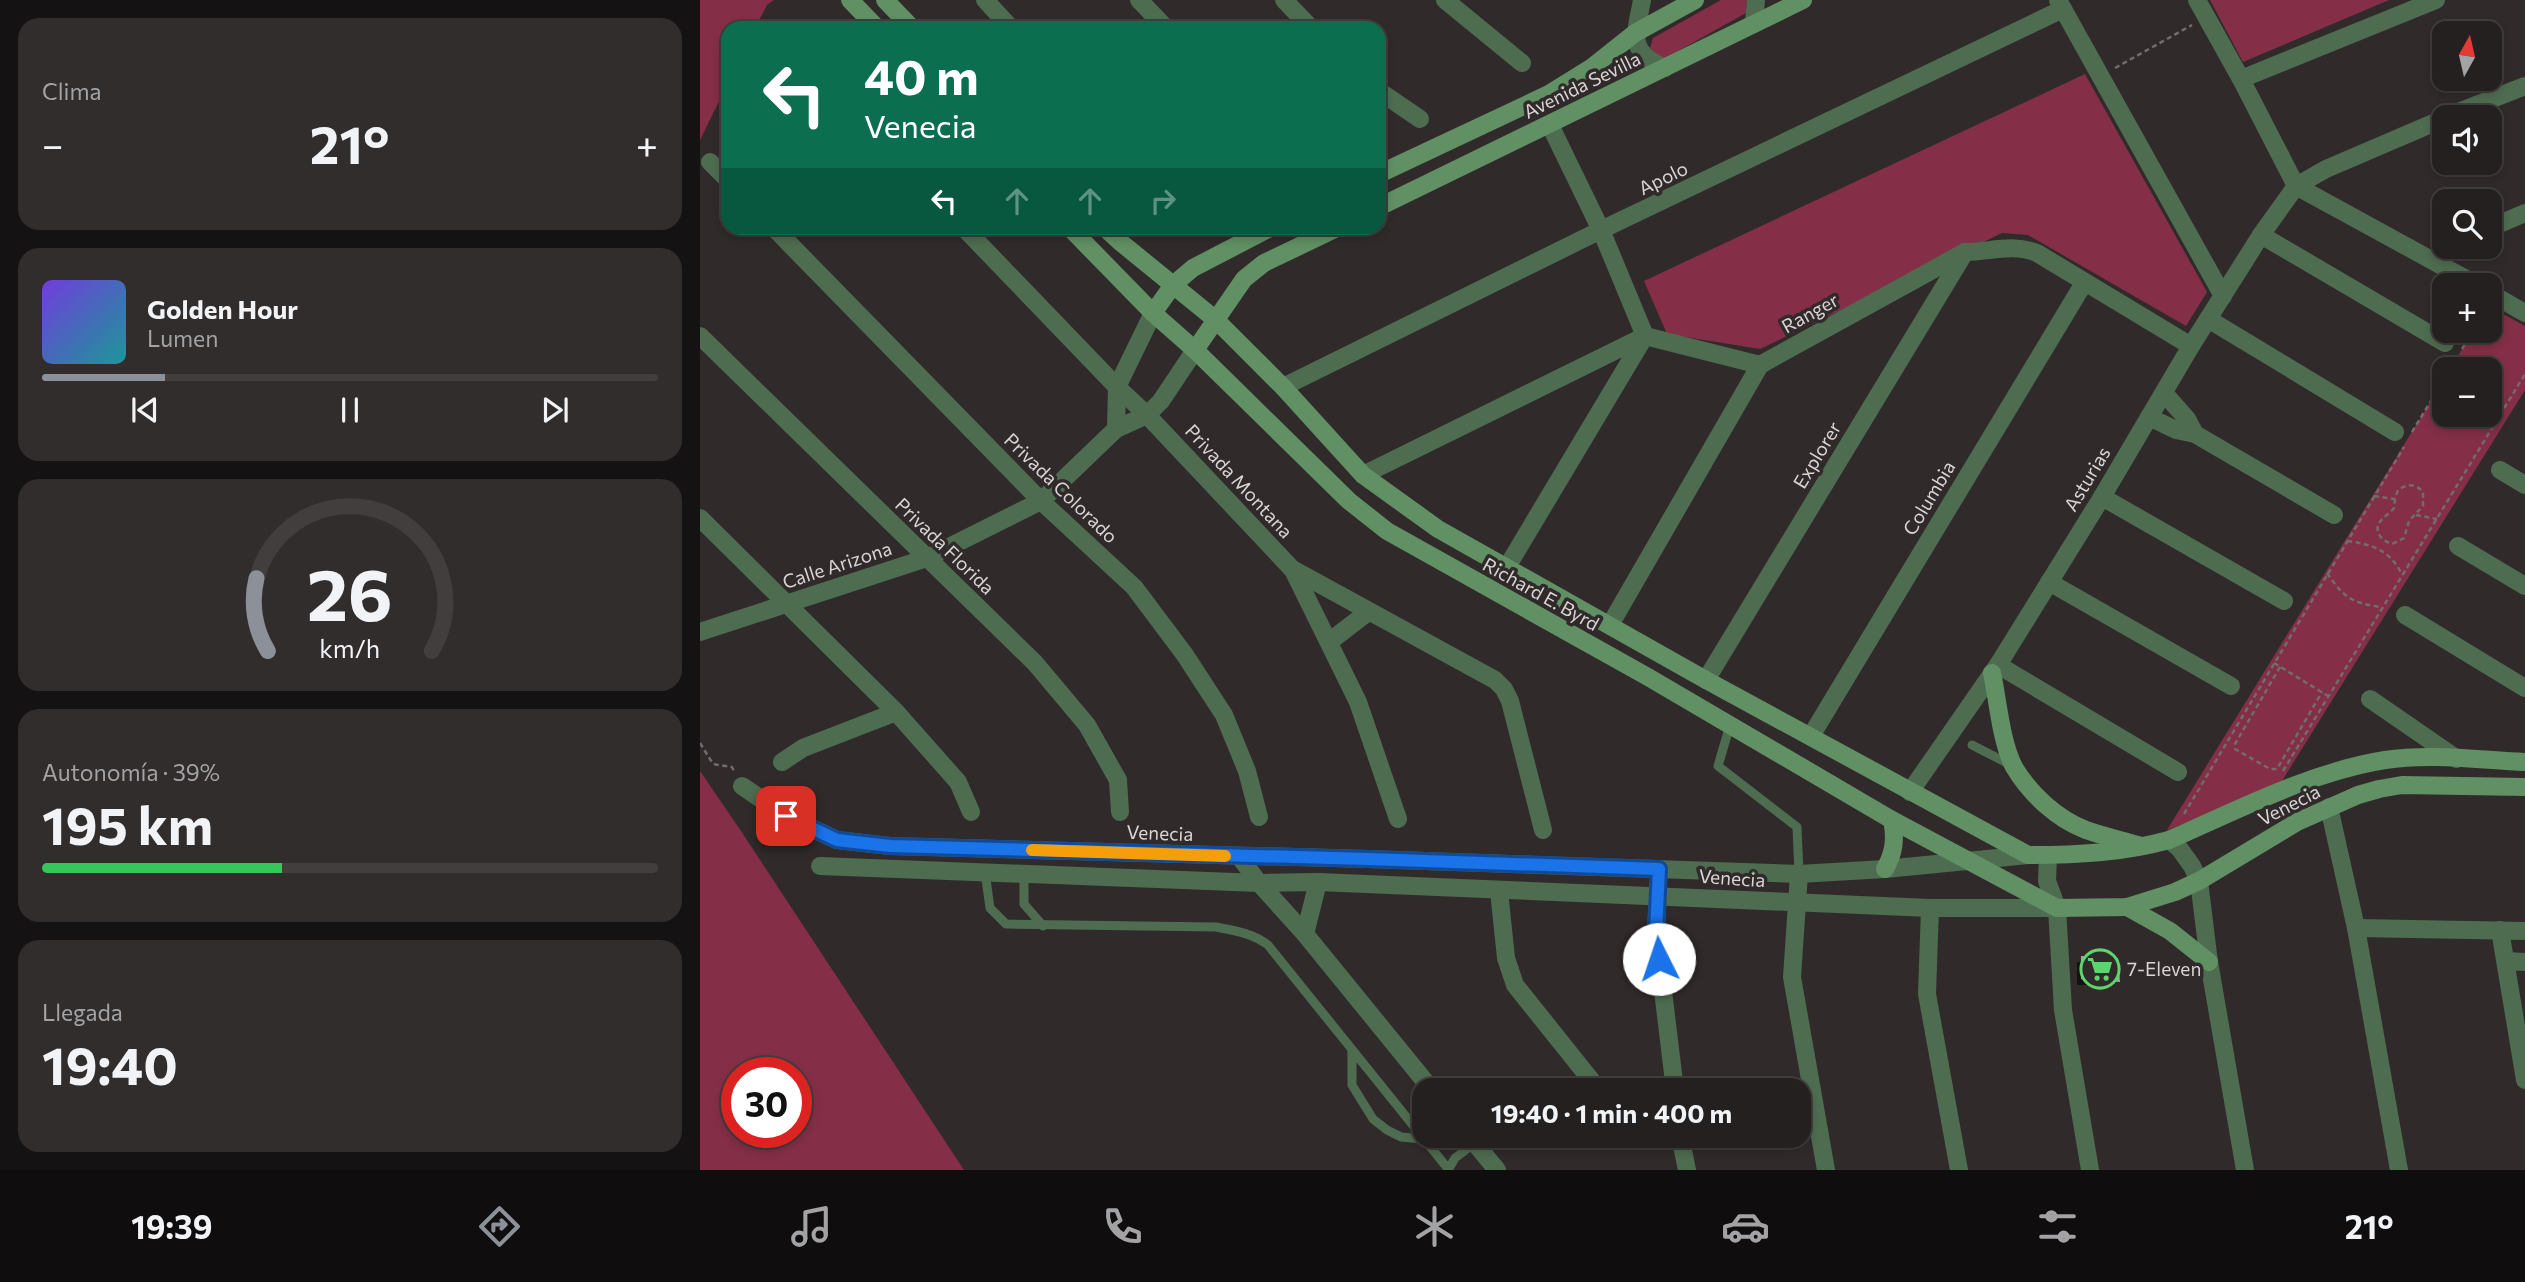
<!DOCTYPE html>
<html lang="es">
<meta charset="utf-8">
<style>
:root{--surface:#252020;--page:#312d2d;--text:#f1f3f6;--muted:#a3a3a5;--line:#423e3e;--accent:#8c9099}
body{margin:0;font-family:Commissioner,sans-serif;background:var(--page);color:var(--text);height:100vh;display:flex;flex-direction:column;font-size:26px;white-space:nowrap}
*{box-sizing:border-box;margin:0}
p{font-size:23px;color:var(--muted)}
.icon{flex:none;width:38px;height:38px;fill:none;stroke:currentColor;stroke-width:2;stroke-linecap:round;stroke-linejoin:round}
.map{position:relative;flex:1;overflow:hidden}
.drawer{display:flex;flex-direction:column;gap:18px;padding:18px;background:#141212;width:700px}
.drawer>*{flex:none}
.banner{position:absolute;left:21px;top:21px;width:665px;height:214px;border-radius:21px;box-shadow:0 4px 10px #0003,0 0 0 2px var(--line);background:#0b6e4f;color:#fff;overflow:hidden}
.needle{width:46px;rotate:8deg}
.tools{position:absolute;left:1732px;top:21px;display:grid;gap:14px}
.tools a{display:grid;place-items:center;width:70px;height:70px;border-radius:14px;background:var(--surface);box-shadow:0 4px 10px #0003,0 0 0 2px var(--line);font-size:35px}
.speed{position:absolute;left:21px;top:1057px;display:flex;gap:14px;font-size:35px;font-weight:700;text-align:center}
.speed>*{display:grid;place-content:center;width:91px;height:91px;border-radius:50%;background:var(--surface);box-shadow:0 4px 10px #0003,0 0 0 2px var(--line);line-height:1}
.speed .limit{border:10px solid #d22;background:#fff;color:#111}
.pin{position:absolute;display:grid;place-items:center;width:60px;height:60px;color:#fff;margin:-30px;border-radius:14px;box-shadow:0 4px 10px #0006}
.me{position:absolute;width:77px;margin:-38px;rotate:356deg;stroke-linejoin:round;filter:drop-shadow(0 0 5px #0008)}
.turn{display:flex;align-items:center;gap:24px;height:147px;padding:0 28px;font-size:32px}
.turn .icon{width:91px;height:91px;stroke-width:2.5}
.turn b{display:block;font-size:49px;line-height:60px}
.lanes{display:flex;align-items:center;height:66px;padding:0 28px;background:#0003;justify-content:center;gap:35px;direction:ltr}
.lanes .off{opacity:.35}
.big{font-size:52px;font-weight:700;line-height:1.1}
.drawer .card{flex:1;display:flex;flex-direction:column;justify-content:center;gap:10px;min-width:0;padding:0 24px;border-radius:21px;background:var(--page)}
.drawer .dial{align-items:center;gap:0}
.dial svg{height:182px;overflow:visible;fill:none;stroke:var(--line);stroke-width:7;stroke-linecap:round;text-anchor:middle}
.dial text{fill:var(--text);stroke:none}
.song{display:flex;align-items:center;gap:21px}
.cover{width:84px;height:84px;border-radius:10px;background:linear-gradient(135deg,hsl(260 70% 55%),hsl(180 70% 35%))}
.played{height:7px;border-radius:4px;background:linear-gradient(90deg,var(--accent) 20%,var(--line) 20%)}
.keys{display:flex;justify-content:space-around;direction:ltr}
.heat{display:flex;justify-content:space-between;align-items:center;font-size:38px;direction:ltr}
.charge{height:10px;border-radius:5px;background:linear-gradient(90deg,#34c759 39%,var(--line) 0)}
.trip{position:absolute;left:712px;top:1078px;width:399px;height:70px;border-radius:21px;background:var(--surface);box-shadow:0 4px 10px #0003,0 0 0 2px var(--line);font-weight:700;line-height:70px;text-align:center}
.dock{display:flex;height:112px;justify-content:space-around;align-items:center;background:#0f0d0d;color:var(--muted)}
.dock .icon{width:49px;height:49px}
.dock .current{color:var(--accent)}
.dock b{font-size:32px;color:var(--text)}
main{display:flex;flex:1;min-height:0}
.map>svg:first-child{display:block}
</style>
<main>
<section class="drawer">
<div class="card"><p>Clima</p>
<div class="heat"><a>−</a><b class="big">21°</b><a>+</a></div>
</div>
<div class="card">
<div class="song"><i class="cover"></i><div><b>Golden Hour</b><p>Lumen</p></div></div>
<div class="played"></div>
<div class="keys"><svg class="icon" aria-label="previous" viewBox="0 0 24 24"><path d="M18 5L8 12l10 7zM5 5v14"/></svg><svg class="icon" aria-label="pause" viewBox="0 0 24 24"><path d="M8 5v14M16 5v14"/></svg><svg class="icon" aria-label="next" viewBox="0 0 24 24"><path d="M6 5l10 7-10 7zM19 5v14"/></svg></div>
</div>
<div class="card dial"><svg viewBox="0 0 100 80">
<path d="M14 69A42 42 0 1 1 86 69"/>
<path d="M14 69A42 42 0 0 1 9 37" stroke="#8c9099"/>
<text x="50" y="56" font-size="32" font-weight="700">26</text>
<text x="50" y="72" font-size="11">km/h</text>
</svg></div>
<div class="card"><p>Autonomía · 39%</p><b class="big">195 km</b><div class="charge"></div></div>
<div class="card"><p>Llegada</p><b class="big">19:40</b></div>
</section>
<div class="map">
<svg width="1825" height="1170" viewBox="0 0 1825 1170">
<defs>
<filter id="shadow"><feDropShadow dx="-6" dy="6" stdDeviation="0" flood-color="#0009"/></filter>
</defs>
<rect width="100%" height="100%" fill="#312a2b"/>
<!-- green -->
<g fill="#842f47" fill-rule="evenodd">
<polygon points="0,0 74,0 67,5 55,28 28,28 28,83 0,140"/>
<polygon points="1021,0 1047,0 1046,13 962,60 950,48 953,38"/>
<polygon points="1510,0 1689,0 1543,62"/>
<polygon points="1385,74 1507,292 1486,326 1328,235 1302,233 1060,349 967,334 944,281"/>
<polygon points="1790,307 1825,326 1825,390 1577,789 1467,830 1745,378 1745,415 1790,415 1790,369 1750,369 1773,331 1790,331"/>
<path d="M 0,771 L 41,831 L 264,1170 L 0,1170 ZM 37,1073 L 96,1073 L 96,1132 L 37,1132 Z"/>
</g>
<!-- building -->
<polygon fill="#aca3a4" filter="url(#shadow)" points="1381,956 1418,958 1420,982 1381,979"/>
<g fill="none" stroke-linecap="round" stroke-linejoin="round">
<!-- path -->
<g stroke="#726c6d" stroke-width="2.5" stroke-dasharray="5 3.5" stroke-linecap="butt">
<polyline points="1415,68 1492,25"/>
<polyline points="1762,349 1773,331"/>
<polyline points="1750,369 1758,355"/>
<polyline points="1790,407 1802,414"/>
<polyline points="1712,432 1745,378"/>
<path d="M 1674,496 L 1695,499 L 1698,490 C 1707,484 1715,483 1723,492 L 1723,506 L 1709,521 L 1704,538 L 1692,544 L 1683,540 C 1669,523 1685,519 1694,508 L 1695,499"/>
<polyline points="1716,515 1737,519"/>
<path d="M 1647,541 C 1671,544 1690,550 1701,573"/>
<path d="M 1627,573 C 1644,598 1652,603 1681,607"/>
<polyline points="1574,663 1628,696"/>
<polyline points="1580,667 1535,744 1535,749 1570,769 1577,769 1622,692"/>
<polyline points="0,743 13,764 32,767 34,771"/>
<polyline points="1583,771 1825,374"/>
<polyline points="1484,814 1704,447"/>
</g>
<!-- lane -->
<g stroke="#4e6c50" stroke-width="9">
<polyline points="1030,725 1018,766 1097,827 1099,874"/>
<polyline points="1272,745 1309,764"/>
<path d="M 285,872 L 290,908 L 306,924 L 516,927 C 536,931 552,933 568,945 L 749,1170"/>
<polyline points="324,873 324,904 343,926"/>
<polyline points="652,1052 652,1085 673,1119 687,1130 701,1137 723,1139"/>
<polyline points="748,1170 755,1158 775,1143"/>
</g>
<!-- street -->
<g stroke="#4e6c50" stroke-width="18">
<polyline points="285,0 311,28"/>
<polyline points="439,0 466,28"/>
<polyline points="584,0 611,28"/>
<polyline points="745,0 822,63"/>
<path d="M 942,0 C 936,34 926,51 965,68"/>
<polyline points="1358,0 1523,296"/>
<polyline points="1497,0 1541,79 1596,186"/>
<polyline points="1054,22 1056,0"/>
<polyline points="1541,79 1736,0"/>
<polyline points="679,91 720,119"/>
<polyline points="1746,117 1825,86"/>
<polyline points="850,125 901,230 945,336"/>
<polyline points="10,162 28,180"/>
<polyline points="1596,186 1777,285"/>
<polyline points="74,228 341,501 434,587 485,655 524,715 547,771 559,817"/>
<polyline points="264,228 417,387 447,415 593,570 658,702 698,819"/>
<polyline points="1790,228 1825,213"/>
<polyline points="1561,235 1745,343"/>
<polyline points="1790,293 1825,313"/>
<polyline points="1508,319 1695,432"/>
<polyline points="0,336 335,663 387,725 418,780 420,812"/>
<path d="M 945,336 L 1060,365 L 1265,252 C 1290,252 1312,243 1337,253 L 1491,346"/>
<polyline points="583,387 901,230 1363,9"/>
<polyline points="1464,393 1487,419 1495,434"/>
<polyline points="1449,417 1476,430 1495,434 1634,515"/>
<polyline points="416,429 417,387 453,313"/>
<polyline points="1800,470 1825,485"/>
<polyline points="663,475 945,336"/>
<polyline points="1402,497 1584,601"/>
<polyline points="0,518 196,712 258,782 271,812"/>
<polyline points="1758,546 1825,586"/>
<polyline points="807,567 945,336"/>
<polyline points="594,570 795,680 804,689 810,701 843,830"/>
<polyline points="1349,582 1531,686"/>
<polyline points="1705,615 1825,688"/>
<polyline points="910,625 1060,365"/>
<polyline points="0,632 227,558 341,501 416,429 447,415 461,401 495,350"/>
<polyline points="629,642 668,612"/>
<polyline points="1298,665 1478,772"/>
<polyline points="1006,680 1265,252"/>
<polyline points="1670,699 1757,759"/>
<polyline points="1111,736 1384,283"/>
<polyline points="82,762 103,748 196,712"/>
<polyline points="42,786 86,816 137,840 190,846 668,859 1099,874 1185,869 1328,855"/>
<polyline points="1210,792 1298,665 1402,497 1491,346 1561,235 1596,186 1626,169 1745,118"/>
<polyline points="1629,807 1656,928 1699,1170"/>
<polyline points="1469,840 1479,848 1492,866 1499,881 1509,962 1545,1170"/>
<polyline points="1348,855 1347,881 1357,908 1363,1010 1390,1170"/>
<polyline points="539,856 559,883 605,934 732,1090"/>
<polyline points="120,866 559,883 618,882 1230,908 1357,908"/>
<polyline points="1099,874 1092,977 1126,1170"/>
<polyline points="958,885 956,933 975,1090"/>
<polyline points="799,891 806,958 815,985 899,1090"/>
<polyline points="1230,908 1227,994 1259,1170"/>
<polyline points="1656,928 1825,931"/>
<polyline points="1800,930 1825,1080"/>
<polyline points="605,934 618,882"/>
<polyline points="1806,961 1825,962"/>
<polyline points="769,1136 797,1170"/>
<polyline points="980,1136 987,1170"/>
</g>
<!-- secondary -->
<g stroke="#609063" stroke-width="18">
<polyline points="150,0 177,28"/>
<polyline points="185,0 212,28"/>
<polyline points="679,174 849,94 891,68 935,33 995,0"/>
<polyline points="679,207 1103,0"/>
<polyline points="370,228 453,313 495,350 649,501 687,531 948,677 1192,820 1357,908 1427,907 1475,892 1499,881 1597,822 1658,795 1679,789 1702,785 1825,787"/>
<path d="M 405,228 L 419,241 L 516,320 L 583,387 L 663,475 L 738,529 L 1006,680 L 1328,855 C 1376,855 1422,853 1469,840 C 1538,810 1610,772 1685,760 C 1731,753 1779,760 1825,762"/>
<polyline points="453,313 473,285 493,268 570,228"/>
<polyline points="495,350 544,279 564,263 637,228"/>
<path d="M 1292,673 C 1298,701 1301,742 1314,767 C 1330,794 1357,819 1386,830 C 1403,836 1421,840 1438,845"/>
<path d="M 1185,869 C 1194,853 1196,839 1192,820"/>
<polyline points="1427,907 1470,931 1509,962"/>
</g>
</g>
<g fill="none" stroke-linecap="round" stroke-linejoin="round">
<!-- route casing -->
<g stroke="#114b97" stroke-width="18">
<polyline id="route" points="86,816 137,840 190,846 668,859 959,869 956,933 959,959"/>
</g>
<!-- route -->
<use href="#route" stroke="#1a73e8" stroke-width="12"/>
<!-- slow -->
<polyline stroke="#f59e0b" stroke-width="12" points="332,850 525,856"/>
</g>
<!-- icons -->
<defs>
<g id="supermarket-ring" transform="scale(2.0125)"><circle r="9.5" fill="#312a2b" stroke="#5ed56c" stroke-width="1.5"/><path d="M-6-5.5h2.5l.6 2H6L4.5 2H-2.5L-4.4-4H-6ZM-1.5 3.2a1.3 1.3 0 1 0 .1 0ZM3 3.2a1.3 1.3 0 1 0 .1 0Z" fill="#5ed56c"/></g>
</defs>
<g fill-rule="evenodd">
<use href="#supermarket-ring" x="1400" y="969"/>
</g>
<g text-anchor="middle" stroke-width="7" stroke-linejoin="round" paint-order="stroke">
<!-- street labels -->
<g font-size="19" fill="#d9d4d5" stroke="#312a2b">
<text transform="translate(882 85) rotate(-26)" y="7">Avenida Sevilla</text>
<text transform="translate(963 178) rotate(-26)" y="7">Apolo</text>
<text transform="translate(1110 313) rotate(-29)" y="7">Ranger</text>
<text transform="translate(1117 455) rotate(-59)" y="7">Explorer</text>
<text transform="translate(1387 479) rotate(-59)" y="7">Asturias</text>
<text transform="translate(539 481) rotate(47)" y="7">Privada Montana</text>
<text transform="translate(361 488) rotate(44)" y="7">Privada Colorado</text>
<text transform="translate(1229 498) rotate(-59)" y="7">Columbia</text>
<text transform="translate(245 546) rotate(44)" y="7">Privada Florida</text>
<text transform="translate(137 565) rotate(-18)" y="7">Calle Arizona</text>
<text transform="translate(841 594) rotate(29)" y="7">Richard E. Byrd</text>
<text transform="translate(1589 805) rotate(-27)" y="7">Venecia</text>
<text transform="translate(460 833) rotate(2)" y="7">Venecia</text>
<text transform="translate(1032 878) rotate(4)" y="7">Venecia</text>
</g>
<!-- poi labels -->
<g font-size="19" fill="#d9d4d5" stroke="#312a2b" text-anchor="start">
<text x="1427" y="976">7-Eleven</text>
</g>
</g>
</svg>
<div class="tools">
<a><svg class="needle" viewBox="-14 -14 28 28"><path d="M0-13l5 13h-10z" fill="#e53935"/><path d="M0 13l5-13h-10z" fill="#a3a3a5"/></svg></a>
<a><svg class="icon" aria-label="sound" viewBox="0 0 24 24"><path d="M4 9h4l5-4v14l-5-4H4zM17 9q2 3 0 6"/></svg></a>
<a><svg class="icon" aria-label="search" viewBox="0 0 24 24"><circle cx="10" cy="10" r="6"/><path d="M15 15l6 6"/></svg></a>
<a>+</a>
<a>−</a>
</div>
<div class="speed"><div class="limit">30</div></div>
<div class="pin" style="left:86px;top:816px;background:#d93025"><svg class="icon" aria-label="arrive" viewBox="0 0 24 24"><path d="M6 21V4h12l-3 4 3 4H6"/></svg></div>
<svg class="me" style="left:959px;top:959px" viewBox="-20 -20 40 40"><circle r="19" fill="#fff"/><path d="M0-13L10 11 0 6-10 11z" fill="#1a73e8"/></svg>
<div class="trip">19:40 · 1 min · 400 m</div>
<div class="banner">
<div class="turn"><svg class="icon" aria-label="left" viewBox="0 0 24 24"><path d="M17 20v-9H6M10 6l-5 5 5 5"/></svg><div><b>40 m</b>Venecia</div></div>
<div class="lanes"><svg class="icon" aria-label="left" viewBox="0 0 24 24"><path d="M17 20v-9H6M10 6l-5 5 5 5"/></svg><svg class="icon off" aria-label="ahead" viewBox="0 0 24 24"><path d="M12 20V5M6 11l6-6 6 6"/></svg><svg class="icon off" aria-label="ahead" viewBox="0 0 24 24"><path d="M12 20V5M6 11l6-6 6 6"/></svg><svg class="icon off" aria-label="right" viewBox="0 0 24 24"><path d="M7 20v-9h11M14 6l5 5-5 5"/></svg></div>
</div>
</div>
</main>
<nav class="dock">
<b>19:39</b>
<svg class="icon current" aria-label="directions" viewBox="0 0 24 24"><path d="M12 3l9 9-9 9-9-9zM9 14v-3h6M13 9l2 2-2 2"/></svg>
<svg class="icon" aria-label="music" viewBox="0 0 24 24"><path d="M9 18V5l10-2v13"/><circle cx="6" cy="18" r="3"/><circle cx="16" cy="16" r="3"/></svg>
<svg class="icon" aria-label="phone" viewBox="0 0 24 24"><path d="M5 4h4l2 5-3 2q2 4 5 5l2-3 5 2v4C11 20 4 13 5 4z"/></svg>
<svg class="icon" aria-label="climate" viewBox="0 0 24 24"><path d="M12 3v18M4 7l16 10M4 17L20 7"/></svg>
<svg class="icon" aria-label="car" viewBox="0 0 24 24"><path d="M5 17H2v-5l4-1 3-4h7l3 4 3 1v5h-3M9 17h6M6 11h13"/><circle cx="7" cy="17" r="2"/><circle cx="17" cy="17" r="2"/></svg>
<svg class="icon" aria-label="filters" viewBox="0 0 24 24"><path d="M4 7h16M4 17h16"/><circle cx="9" cy="7" r="2"/><circle cx="15" cy="17" r="2"/></svg>
<b>21°</b>
</nav>
